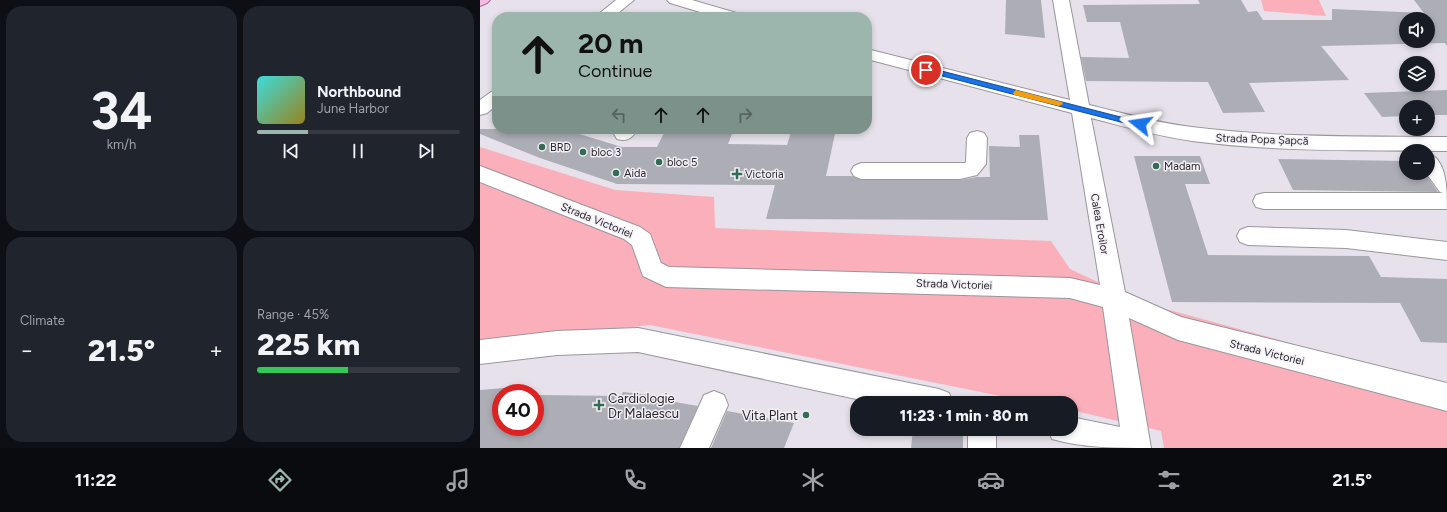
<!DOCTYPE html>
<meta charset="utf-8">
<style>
:root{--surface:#171b24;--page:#20242c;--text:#f1f3f6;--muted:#9ea1a6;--line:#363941;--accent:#9cb6ad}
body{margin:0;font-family:Figtree,sans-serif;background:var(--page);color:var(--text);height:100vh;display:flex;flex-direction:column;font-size:15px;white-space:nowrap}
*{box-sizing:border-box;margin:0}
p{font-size:13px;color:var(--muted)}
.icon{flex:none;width:22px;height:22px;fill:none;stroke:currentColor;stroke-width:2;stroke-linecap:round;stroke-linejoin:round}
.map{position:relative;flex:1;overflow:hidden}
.panel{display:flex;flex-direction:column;gap:6px;padding:6px;background:#0d0f14;width:480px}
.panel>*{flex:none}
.guide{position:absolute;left:12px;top:12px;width:380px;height:122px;border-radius:16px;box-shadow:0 2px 6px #0003;background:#9cb6ad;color:#111;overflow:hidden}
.fabs{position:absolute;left:919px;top:12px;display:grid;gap:8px}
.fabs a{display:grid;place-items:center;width:36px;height:36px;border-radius:50%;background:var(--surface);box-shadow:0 2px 6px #0003;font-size:20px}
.speed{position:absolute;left:12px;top:384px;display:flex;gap:8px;font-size:20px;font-weight:700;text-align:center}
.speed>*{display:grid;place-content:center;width:52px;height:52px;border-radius:50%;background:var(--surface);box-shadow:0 2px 6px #0003;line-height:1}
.speed .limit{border:6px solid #d22;background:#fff;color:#111}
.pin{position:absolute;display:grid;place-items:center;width:34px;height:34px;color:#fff;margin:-17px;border:2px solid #fff;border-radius:50%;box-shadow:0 1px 4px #0007}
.me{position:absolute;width:44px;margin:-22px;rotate:285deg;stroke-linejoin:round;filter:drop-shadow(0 0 3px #0008)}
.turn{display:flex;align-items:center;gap:14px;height:84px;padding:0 20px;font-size:18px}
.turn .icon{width:52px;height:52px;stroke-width:2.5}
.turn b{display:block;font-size:28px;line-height:34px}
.lanes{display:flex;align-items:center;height:38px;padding:0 20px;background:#0003;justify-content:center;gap:20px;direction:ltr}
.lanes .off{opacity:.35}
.big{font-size:30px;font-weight:800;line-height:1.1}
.panel .widget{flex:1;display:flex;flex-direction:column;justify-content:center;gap:6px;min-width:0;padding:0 14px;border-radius:16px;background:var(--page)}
.panel .dial{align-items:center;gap:0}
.dial b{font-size:52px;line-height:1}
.song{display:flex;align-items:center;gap:12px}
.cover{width:48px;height:48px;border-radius:6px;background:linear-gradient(135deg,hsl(180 70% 55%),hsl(50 70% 35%))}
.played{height:4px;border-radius:2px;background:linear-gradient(90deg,var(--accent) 25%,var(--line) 25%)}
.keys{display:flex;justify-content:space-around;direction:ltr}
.heat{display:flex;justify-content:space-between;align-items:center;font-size:22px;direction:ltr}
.charge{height:6px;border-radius:3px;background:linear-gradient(90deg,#34c759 45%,var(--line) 0)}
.panel .tiles{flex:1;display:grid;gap:6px;grid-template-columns:repeat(2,1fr)}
.trip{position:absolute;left:370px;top:396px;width:228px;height:40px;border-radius:16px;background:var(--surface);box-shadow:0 2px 6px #0003;font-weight:800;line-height:40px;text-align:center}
.tab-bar{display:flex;height:64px;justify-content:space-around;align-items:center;background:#090b0e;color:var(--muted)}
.tab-bar .icon{width:28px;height:28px}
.tab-bar .selected{color:var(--accent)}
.tab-bar b{font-size:18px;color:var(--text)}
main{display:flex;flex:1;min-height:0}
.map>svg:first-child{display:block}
</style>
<main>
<section class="panel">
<div class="tiles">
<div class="widget dial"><b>34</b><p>km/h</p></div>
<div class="widget">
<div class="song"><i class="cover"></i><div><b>Northbound</b><p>June Harbor</p></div></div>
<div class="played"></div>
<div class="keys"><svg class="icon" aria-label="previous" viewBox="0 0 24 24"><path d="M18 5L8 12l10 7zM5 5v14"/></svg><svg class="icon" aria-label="pause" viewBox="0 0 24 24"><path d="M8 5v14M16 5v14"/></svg><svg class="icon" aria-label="next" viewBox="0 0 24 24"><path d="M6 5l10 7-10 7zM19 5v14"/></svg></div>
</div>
<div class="widget"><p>Climate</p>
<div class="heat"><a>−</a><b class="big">21.5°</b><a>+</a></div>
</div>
<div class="widget"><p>Range · 45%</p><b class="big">225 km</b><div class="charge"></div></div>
</div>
</section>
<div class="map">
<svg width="967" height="448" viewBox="0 0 967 448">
<rect width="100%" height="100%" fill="#e6e1ea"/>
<!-- green -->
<g fill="#faafba">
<polygon points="781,0 839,0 846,16 784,11"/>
<polygon points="0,147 135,190 234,197 235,228 571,241 590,269 660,302 967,386 967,448 684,448 681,431 591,410 591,403 555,403 170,325 0,344"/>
</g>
<!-- building -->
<g fill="#acadb5" fill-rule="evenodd">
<polygon points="526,0 561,0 565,38 525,34"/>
<path d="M 718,0 L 761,0 L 768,12 L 777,11 L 783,20 L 852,20 L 852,9 L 944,13 L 934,0 L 967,0 L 967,46 L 965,43 L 841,46 L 869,80 L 769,83 L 785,112 L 743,113 L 728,82 L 606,81 L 601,57 L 649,58 L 640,22 L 607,22 L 603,5 L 720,4 ZM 926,19 L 948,19 L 948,41 L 926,41 Z"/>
<polygon points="967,90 967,115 948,115 948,107 926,107 926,116 902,117 884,93"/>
<polygon points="0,129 83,129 142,147 177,147 186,129 254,129 248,144 307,145 312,129 356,129 346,176 372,176 381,180 480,180 497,177 510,177 509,146 540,147 539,135 559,135 568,220 286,219 295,185 137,184 60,158 0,134"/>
<polygon points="654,156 720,156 730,184 705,184 728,255 889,256 901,277 967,279 967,343 941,342 920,303 692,302"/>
<polygon points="798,159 926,161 926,173 945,173 958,192 813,190"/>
<polygon points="48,386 45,393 21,393 21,427 55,427 55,395 141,396 143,392 180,396 178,399 218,406 199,448 0,448 0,390"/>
<polygon points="247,411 314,423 304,448 231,448"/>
<polygon points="433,429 476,429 483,433 483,448 431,448"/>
</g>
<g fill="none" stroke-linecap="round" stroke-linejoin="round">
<!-- minor casing -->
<g stroke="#9a969d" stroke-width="2">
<g id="minor">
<polygon points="136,0 154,0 133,17 115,17"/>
<polygon points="187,0 212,0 260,14 262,17 237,17 190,3"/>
<path d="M 573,0 L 589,0 L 609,105 C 643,113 677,123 712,127 C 797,138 882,136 967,137 L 967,151 C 882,150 796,152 712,141 C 678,136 645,127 611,118 L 645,292 L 701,317 L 967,383 L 967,411 L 698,340 L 649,318 L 671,448 C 638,448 603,448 572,439 L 568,429 L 591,429 L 591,417 L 640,427 L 623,307 L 590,298 L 186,287 L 163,276 L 152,245 L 144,239 L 0,182 L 0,166 L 160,227 L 170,234 L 181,263 L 189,267 L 590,278 L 620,285 L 592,113 L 387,59 L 387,49 L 590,100 Z"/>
<polygon points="17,90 17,105 7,113 0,115 0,100 11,92"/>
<path d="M 137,129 L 158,129 C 152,138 148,142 137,139 L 134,134 Z"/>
<polygon points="497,131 504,133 507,138 506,164 497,175 480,179 381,179 374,176 371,171 374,166 381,163 485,163 486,162 487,138 490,133"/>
<path d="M 948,153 C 967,160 967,189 967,209 L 784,209 L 776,207 L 773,201 L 776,195 L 784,193 L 963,193 L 960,192 L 946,173 L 948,173 Z"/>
<polygon points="768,227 866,230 967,242 967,260 866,248 768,245 760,242 757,236 760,230"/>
<polygon points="158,328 459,389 469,393 473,403 395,403 158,352 77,355 0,364 0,340 77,331"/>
<polygon points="234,391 244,395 248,405 229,448 200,448 224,395"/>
<polygon points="490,429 514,429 516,434 516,448 488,448 488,434"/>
</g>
</g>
<!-- major casing -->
<g stroke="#a96a95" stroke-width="2">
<polygon id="major" points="0,0 10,0 7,3 0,6"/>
</g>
<!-- minor -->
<use href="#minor" fill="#fff" fill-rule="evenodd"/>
<!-- major -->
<use href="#major" fill="#f5bbe2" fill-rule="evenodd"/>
</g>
<!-- route -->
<polygon fill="#1a73e8" stroke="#114b97" points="446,67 660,122 664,124 660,127 443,71 442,70"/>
<!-- slow -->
<polygon fill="#f59e0b" points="536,90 582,102 583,104 579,106 534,95 533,93"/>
<!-- markers -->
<g fill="#336c54" stroke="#f3eff7" stroke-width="1.5">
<circle cx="62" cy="147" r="4"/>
<circle cx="103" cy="152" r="4"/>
<circle cx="179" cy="162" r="4"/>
<circle cx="676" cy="166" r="4"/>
<circle cx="136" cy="173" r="4"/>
<path d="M255 168h4v4h4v4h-4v4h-4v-4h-4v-4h4z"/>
<path d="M117 399h4v4h4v4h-4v4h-4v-4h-4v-4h4z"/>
<circle cx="326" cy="415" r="4"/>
</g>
<g text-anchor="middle" stroke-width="3" stroke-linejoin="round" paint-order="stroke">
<!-- street labels -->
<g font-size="11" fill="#28272a" stroke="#f3eff7">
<text transform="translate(782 139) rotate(2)" y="4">Strada Popa Șapcă</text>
<text transform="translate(117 220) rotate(22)" y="4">Strada Victoriei</text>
<text transform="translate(620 224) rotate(80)" y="4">Calea Eroilor</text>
<text transform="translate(474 284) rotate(2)" y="4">Strada Victoriei</text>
<text transform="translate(787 352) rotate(14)" y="4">Strada Victoriei</text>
</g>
<!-- poi labels -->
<g font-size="11" fill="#28272a" stroke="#f3eff7" text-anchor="start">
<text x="70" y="151">BRD</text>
<text x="111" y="156">bloc 3</text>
<text x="187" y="166">bloc 5</text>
<text x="684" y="170">Madam</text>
<text x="144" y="177">Aida</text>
<text x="265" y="178">Victoria</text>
</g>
<!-- near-poi labels -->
<g font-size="13" fill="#28272a" stroke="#f3eff7" text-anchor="start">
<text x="128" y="403">Cardiologie<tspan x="128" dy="15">Dr Malaescu</tspan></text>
<text x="318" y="420" text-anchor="end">Vita Plant</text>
</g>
</g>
</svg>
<div class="fabs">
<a><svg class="icon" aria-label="sound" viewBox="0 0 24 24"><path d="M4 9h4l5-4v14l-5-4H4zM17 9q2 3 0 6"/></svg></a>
<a><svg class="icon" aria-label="layers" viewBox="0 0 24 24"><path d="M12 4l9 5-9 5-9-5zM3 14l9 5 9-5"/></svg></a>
<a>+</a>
<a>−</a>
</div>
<div class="speed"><div class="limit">40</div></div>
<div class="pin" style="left:446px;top:70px;background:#d93025"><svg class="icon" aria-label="arrive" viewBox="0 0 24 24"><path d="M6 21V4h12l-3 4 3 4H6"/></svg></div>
<svg class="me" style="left:660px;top:124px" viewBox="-20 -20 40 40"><path d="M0-17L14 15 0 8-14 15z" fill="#1a73e8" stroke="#fff" stroke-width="4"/></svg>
<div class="trip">11:23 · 1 min · 80 m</div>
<div class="guide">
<div class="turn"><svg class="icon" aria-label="ahead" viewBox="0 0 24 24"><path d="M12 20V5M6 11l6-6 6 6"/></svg><div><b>20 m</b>Continue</div></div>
<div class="lanes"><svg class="icon off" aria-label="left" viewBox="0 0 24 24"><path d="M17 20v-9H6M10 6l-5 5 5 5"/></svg><svg class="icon" aria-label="ahead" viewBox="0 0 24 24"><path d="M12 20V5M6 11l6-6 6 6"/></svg><svg class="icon" aria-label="ahead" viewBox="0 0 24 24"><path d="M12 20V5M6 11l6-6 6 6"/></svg><svg class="icon off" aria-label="right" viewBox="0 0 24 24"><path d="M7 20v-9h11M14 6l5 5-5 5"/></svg></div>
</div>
</div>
</main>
<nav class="tab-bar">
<b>11:22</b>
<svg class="icon selected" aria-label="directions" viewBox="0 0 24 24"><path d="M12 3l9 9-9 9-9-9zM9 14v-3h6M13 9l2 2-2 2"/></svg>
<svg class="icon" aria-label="music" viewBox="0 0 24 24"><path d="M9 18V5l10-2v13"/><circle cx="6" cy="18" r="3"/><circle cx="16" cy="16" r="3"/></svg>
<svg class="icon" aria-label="phone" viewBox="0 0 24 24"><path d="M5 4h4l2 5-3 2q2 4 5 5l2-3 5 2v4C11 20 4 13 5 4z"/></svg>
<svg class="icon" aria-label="climate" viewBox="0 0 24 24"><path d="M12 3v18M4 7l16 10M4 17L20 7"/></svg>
<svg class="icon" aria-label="car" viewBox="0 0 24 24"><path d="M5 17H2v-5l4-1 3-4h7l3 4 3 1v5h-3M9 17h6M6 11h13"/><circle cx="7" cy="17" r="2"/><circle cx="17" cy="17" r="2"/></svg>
<svg class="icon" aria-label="filters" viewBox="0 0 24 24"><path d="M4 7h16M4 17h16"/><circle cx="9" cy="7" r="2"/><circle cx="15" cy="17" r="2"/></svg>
<b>21.5°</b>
</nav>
